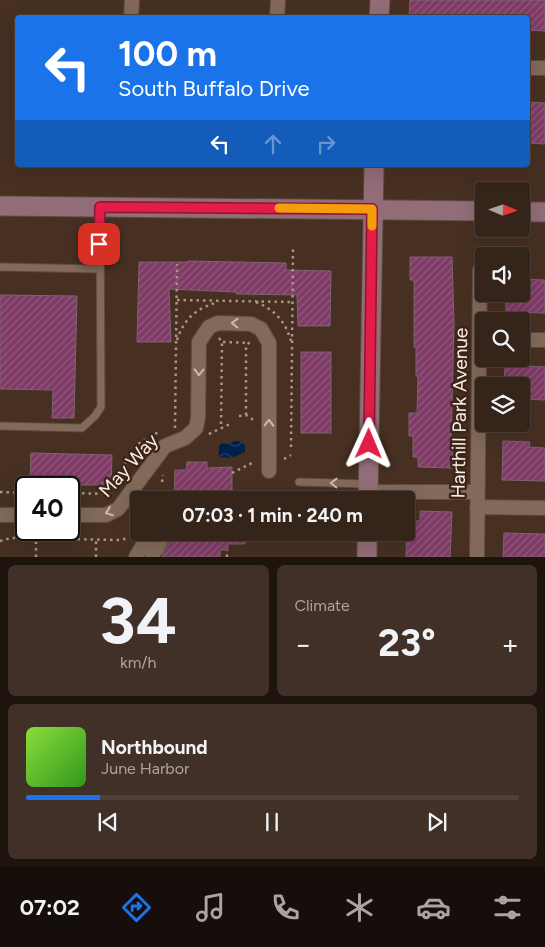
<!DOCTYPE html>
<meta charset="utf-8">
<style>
:root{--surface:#35241a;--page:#403027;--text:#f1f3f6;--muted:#aaa4a2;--line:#4f4139;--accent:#1a73e8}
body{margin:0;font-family:Figtree,sans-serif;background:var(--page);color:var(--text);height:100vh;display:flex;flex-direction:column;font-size:19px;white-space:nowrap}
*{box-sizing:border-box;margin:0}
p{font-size:16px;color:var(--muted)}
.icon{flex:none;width:28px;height:28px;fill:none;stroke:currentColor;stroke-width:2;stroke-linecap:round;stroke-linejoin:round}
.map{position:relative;height:557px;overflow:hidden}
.side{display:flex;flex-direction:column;gap:8px;padding:8px;background:#1d140e;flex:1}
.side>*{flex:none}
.guide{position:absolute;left:15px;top:15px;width:515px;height:152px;border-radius:5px;box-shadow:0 5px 20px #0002,0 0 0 1px var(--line);background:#1a73e8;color:#fff;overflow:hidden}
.needle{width:32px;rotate:92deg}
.buttons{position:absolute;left:475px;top:182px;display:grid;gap:10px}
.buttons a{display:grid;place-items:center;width:55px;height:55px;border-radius:5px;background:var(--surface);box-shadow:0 5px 20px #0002,0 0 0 1px var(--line);font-size:25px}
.speed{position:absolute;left:15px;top:476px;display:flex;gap:10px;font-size:25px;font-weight:700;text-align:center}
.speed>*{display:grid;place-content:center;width:65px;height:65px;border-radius:50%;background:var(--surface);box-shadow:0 5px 20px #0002,0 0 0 1px var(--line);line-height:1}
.speed .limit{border:2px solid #111;border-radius:8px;background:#fff;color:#111}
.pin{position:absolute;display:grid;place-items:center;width:42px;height:42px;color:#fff;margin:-21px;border-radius:10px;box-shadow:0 2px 8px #0006}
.me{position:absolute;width:55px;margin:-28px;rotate:1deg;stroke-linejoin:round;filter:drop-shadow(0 0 4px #0008)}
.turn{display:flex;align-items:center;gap:18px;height:105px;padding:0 20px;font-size:22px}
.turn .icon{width:65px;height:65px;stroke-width:2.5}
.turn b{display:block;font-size:35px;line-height:42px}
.lanes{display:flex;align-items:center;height:48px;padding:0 20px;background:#0003;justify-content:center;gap:25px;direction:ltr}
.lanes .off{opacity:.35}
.big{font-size:38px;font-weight:700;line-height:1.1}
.side .widget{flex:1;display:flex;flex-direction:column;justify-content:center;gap:8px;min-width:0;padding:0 18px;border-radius:8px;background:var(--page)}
.side .dial{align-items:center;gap:0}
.dial b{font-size:65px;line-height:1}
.song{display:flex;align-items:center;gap:15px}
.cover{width:60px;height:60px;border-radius:8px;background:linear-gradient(135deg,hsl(90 70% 55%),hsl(110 70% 35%))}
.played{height:5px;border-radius:2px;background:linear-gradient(90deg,var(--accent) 15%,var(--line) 15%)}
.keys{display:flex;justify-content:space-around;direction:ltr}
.heat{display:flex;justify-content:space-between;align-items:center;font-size:28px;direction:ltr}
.side .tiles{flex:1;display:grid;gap:8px;grid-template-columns:1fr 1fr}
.widget:last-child{grid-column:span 2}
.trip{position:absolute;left:130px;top:491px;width:285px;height:50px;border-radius:5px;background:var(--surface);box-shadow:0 5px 20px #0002,0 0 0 1px var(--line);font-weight:700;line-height:50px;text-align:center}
.tabs{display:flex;height:80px;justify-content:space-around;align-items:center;background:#150e0a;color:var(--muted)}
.tabs .icon{width:35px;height:35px}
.tabs .active{color:var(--accent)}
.tabs b{font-size:22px;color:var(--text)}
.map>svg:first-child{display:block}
</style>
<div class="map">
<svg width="545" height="557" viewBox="0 0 545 557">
<defs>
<pattern id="water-waves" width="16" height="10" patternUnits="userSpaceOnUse" patternTransform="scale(1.25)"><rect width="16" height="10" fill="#001f48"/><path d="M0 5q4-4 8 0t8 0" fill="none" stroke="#264062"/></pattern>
<pattern id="building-hatch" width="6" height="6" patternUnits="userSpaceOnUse" patternTransform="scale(1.25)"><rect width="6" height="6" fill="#7f3b66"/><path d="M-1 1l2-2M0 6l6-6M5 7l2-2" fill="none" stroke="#92587c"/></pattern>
</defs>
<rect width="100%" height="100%" fill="#473022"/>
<!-- water -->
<polygon fill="url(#water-waves)" points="235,441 239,441 245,445 245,452 232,458 219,457 219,443 229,444"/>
<!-- building -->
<g fill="url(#building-hatch)" stroke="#7d6372">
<polygon points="410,0 545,0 545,31 528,30 528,18 409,18"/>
<polygon points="528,102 545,103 545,144 528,143"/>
<polygon points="410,257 452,257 454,322 451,442 453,442 452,468 418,467 418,457 413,457 413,436 409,436 409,413 417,413 418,376 416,376 416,347 414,347 414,280 410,280"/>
<polygon points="188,261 286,263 286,270 331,271 330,326 298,326 297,295 236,294 236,292 169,289 171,342 137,342 139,262 188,262"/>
<polygon points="521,279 545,280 545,313 506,312 506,294 521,294"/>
<polygon points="0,295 77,296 74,418 52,418 53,390 0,389"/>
<rect x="301" y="352" width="30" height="81"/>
<polygon points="505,365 545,367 545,400 521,399 521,386 504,386"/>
<polygon points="503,441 530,442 529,447 545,448 545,481 502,480"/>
<polygon points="31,453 112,455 111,485 30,485"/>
<polygon points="187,462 207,462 207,468 232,467 232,500 174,500 175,470 186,470"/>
<polygon points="420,511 452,512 450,557 406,557 407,521 420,521"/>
<polygon points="175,532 245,532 245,544 228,544 228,550 220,550 220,557 162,557 169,543 174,539"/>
<polygon points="504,533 545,534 545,557 503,557"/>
</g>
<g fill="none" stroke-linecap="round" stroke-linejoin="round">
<!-- lane casing -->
<g stroke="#5e4c3f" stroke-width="9">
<g id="lane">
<polyline points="0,267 99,269"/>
<polyline points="0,426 82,428 95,416 101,407 100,207"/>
<polyline points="299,482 368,484"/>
</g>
</g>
<!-- street casing -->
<g stroke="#5e4c3f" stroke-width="16">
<g id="street">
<polyline points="131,18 132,0"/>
<polyline points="277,18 278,0"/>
<polyline points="528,68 545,68"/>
<polyline points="521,340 545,340"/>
<polyline points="368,492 477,492"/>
<polyline points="477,507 545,508"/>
<polyline points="0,515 26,515"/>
<polyline points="69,515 106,515 118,509 165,446 185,438 196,428 198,418 199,342 209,327 218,323 251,324 261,329 269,343 269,471"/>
<polyline points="136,557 143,545 150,540 153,532"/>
<polyline points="153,557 153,549 157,549 163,535 166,535 166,532"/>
<polyline points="477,557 480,270"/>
</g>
</g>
<!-- secondary casing -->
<g stroke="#5e4c3f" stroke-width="21">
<g id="secondary">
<polyline points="379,18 380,0"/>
<polyline points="0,206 484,211"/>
<polyline points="521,212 545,212"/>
<polyline points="368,500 374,165"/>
<polyline points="367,557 367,532"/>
</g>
</g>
<!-- path -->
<g stroke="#a8968b" stroke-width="2.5" stroke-dasharray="2.5 4" stroke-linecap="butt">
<polyline points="177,300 292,302"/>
<path d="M 256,302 C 275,310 285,321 291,341"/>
<polyline points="219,338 222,342 221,428"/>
<path d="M 177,340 C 185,317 196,309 218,302"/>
<polyline points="223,342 249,343"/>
<polyline points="246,415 246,346 251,341"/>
<polyline points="239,416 246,415 255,421"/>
<polyline points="175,428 177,264"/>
<polyline points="209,434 230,424"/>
<polyline points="291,447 293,248"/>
<polyline points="284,459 291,455"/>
<polyline points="232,473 254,462"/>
<polyline points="162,482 163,475"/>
<polyline points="115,488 115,482 123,472 126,459 135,446 160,431"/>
<polyline points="0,492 26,493"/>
<polyline points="69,493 112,494"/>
<polyline points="157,498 157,500"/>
<polyline points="133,511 138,519"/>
<polyline points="0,541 11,538 119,540 129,538"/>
<polyline points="36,557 36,539"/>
<polyline points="96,557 96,540"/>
<polyline points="227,557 227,550"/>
</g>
<!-- lane -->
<use href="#lane" stroke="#82695a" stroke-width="7"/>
<!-- street -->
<use href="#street" stroke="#82695a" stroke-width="14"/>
<!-- secondary -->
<use href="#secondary" stroke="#926d77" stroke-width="19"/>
</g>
<!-- one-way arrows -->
<defs><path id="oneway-chevron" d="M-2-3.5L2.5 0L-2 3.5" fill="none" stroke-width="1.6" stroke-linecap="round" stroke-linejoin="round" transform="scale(1.25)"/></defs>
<g stroke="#ccb9ae">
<use href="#oneway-chevron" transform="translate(235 323) rotate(-178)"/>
<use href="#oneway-chevron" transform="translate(199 372) rotate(91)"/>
<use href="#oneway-chevron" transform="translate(269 423) rotate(-89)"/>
<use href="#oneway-chevron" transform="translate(334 483) rotate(-179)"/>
<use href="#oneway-chevron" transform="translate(109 512) rotate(159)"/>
</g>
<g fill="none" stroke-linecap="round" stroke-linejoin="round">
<!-- route casing -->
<g stroke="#92132f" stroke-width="12">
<polyline id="route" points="99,244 100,207 372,209 369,444"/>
</g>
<!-- route -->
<use href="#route" stroke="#e11d48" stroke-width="9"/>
<!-- slow -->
<polyline stroke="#f59e0b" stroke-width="9" points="279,208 372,209 372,226"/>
</g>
<g text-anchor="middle" stroke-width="5" stroke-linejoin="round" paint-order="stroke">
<!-- street labels -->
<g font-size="19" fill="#fdefe6" stroke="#3c2619">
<text transform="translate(459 413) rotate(-89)" y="7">Harthill Park Avenue</text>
<text transform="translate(128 465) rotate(-48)" y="7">May Way</text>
</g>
</g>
</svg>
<div class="buttons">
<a><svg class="needle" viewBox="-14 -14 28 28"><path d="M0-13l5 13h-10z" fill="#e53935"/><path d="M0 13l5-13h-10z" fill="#aaa4a2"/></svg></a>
<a><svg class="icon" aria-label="sound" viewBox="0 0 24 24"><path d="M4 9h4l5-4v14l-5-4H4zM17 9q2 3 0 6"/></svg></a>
<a><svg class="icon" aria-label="search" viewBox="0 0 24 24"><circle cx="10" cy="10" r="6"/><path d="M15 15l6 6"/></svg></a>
<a><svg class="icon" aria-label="layers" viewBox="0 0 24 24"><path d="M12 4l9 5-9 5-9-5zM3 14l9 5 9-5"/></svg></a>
</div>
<div class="speed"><div class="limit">40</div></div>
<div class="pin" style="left:99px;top:244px;background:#d93025"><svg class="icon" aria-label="arrive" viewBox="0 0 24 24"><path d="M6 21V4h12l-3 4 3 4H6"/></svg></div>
<svg class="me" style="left:369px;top:444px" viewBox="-20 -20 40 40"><path d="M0-17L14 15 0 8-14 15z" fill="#e11d48" stroke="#fff" stroke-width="4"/></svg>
<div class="trip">07:03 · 1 min · 240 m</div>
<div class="guide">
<div class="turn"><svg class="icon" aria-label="left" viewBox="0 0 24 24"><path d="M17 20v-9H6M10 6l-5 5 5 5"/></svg><div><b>100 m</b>South Buffalo Drive</div></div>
<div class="lanes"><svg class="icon" aria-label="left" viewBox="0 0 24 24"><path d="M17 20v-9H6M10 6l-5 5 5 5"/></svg><svg class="icon off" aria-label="ahead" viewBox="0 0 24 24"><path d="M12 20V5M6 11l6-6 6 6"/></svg><svg class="icon off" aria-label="right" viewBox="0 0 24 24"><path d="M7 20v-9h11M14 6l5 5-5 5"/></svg></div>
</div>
</div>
<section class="side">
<div class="tiles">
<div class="widget dial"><b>34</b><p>km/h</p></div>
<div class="widget"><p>Climate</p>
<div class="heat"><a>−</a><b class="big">23°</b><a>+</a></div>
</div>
<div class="widget">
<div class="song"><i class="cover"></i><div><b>Northbound</b><p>June Harbor</p></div></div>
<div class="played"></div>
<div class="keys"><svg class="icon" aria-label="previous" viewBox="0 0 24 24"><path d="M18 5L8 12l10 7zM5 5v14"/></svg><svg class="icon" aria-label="pause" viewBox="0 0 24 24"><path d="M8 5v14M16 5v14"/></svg><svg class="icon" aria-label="next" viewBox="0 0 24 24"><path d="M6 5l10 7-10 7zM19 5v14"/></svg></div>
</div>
</div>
</section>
<nav class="tabs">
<b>07:02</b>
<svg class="icon active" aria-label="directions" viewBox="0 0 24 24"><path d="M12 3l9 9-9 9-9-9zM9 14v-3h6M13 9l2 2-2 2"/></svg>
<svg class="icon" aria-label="music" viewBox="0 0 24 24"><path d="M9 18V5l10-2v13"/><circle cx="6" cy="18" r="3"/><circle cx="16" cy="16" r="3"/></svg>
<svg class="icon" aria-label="phone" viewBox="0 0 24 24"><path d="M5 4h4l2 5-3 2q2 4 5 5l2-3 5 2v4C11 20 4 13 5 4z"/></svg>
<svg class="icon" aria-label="climate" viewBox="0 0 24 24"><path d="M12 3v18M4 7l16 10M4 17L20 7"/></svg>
<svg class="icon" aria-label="car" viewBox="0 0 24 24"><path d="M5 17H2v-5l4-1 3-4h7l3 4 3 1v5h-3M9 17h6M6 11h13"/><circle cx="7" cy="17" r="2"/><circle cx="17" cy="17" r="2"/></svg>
<svg class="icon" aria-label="filters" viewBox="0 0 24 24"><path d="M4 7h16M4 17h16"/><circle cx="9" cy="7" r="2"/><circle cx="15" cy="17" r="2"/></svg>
</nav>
